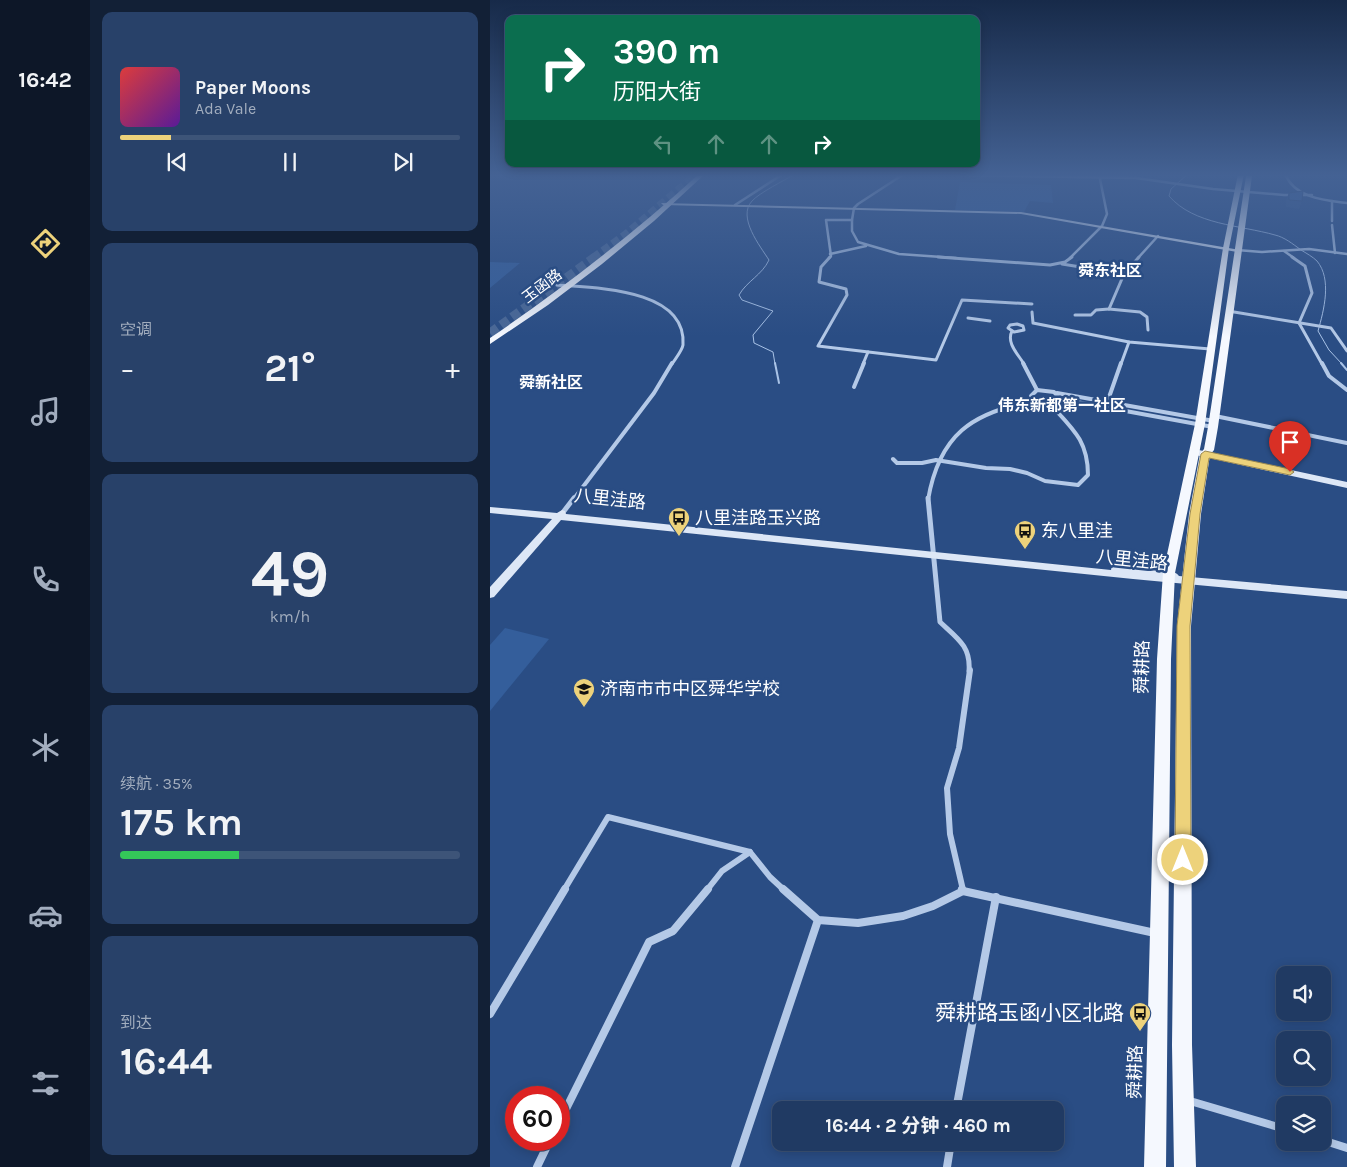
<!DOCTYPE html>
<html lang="zh">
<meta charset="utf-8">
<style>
:root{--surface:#203a63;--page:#284169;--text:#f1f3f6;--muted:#a2adbe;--line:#3d5478;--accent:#edd27b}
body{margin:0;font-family:Karla,"Noto Sans SC",sans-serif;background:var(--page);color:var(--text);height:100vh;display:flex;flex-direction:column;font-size:19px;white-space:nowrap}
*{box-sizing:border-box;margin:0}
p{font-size:16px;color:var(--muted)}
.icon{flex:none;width:28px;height:28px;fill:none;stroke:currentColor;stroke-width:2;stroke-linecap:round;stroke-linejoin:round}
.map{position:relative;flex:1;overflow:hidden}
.sheet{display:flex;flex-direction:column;gap:12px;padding:12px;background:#122036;width:400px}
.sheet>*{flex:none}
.banner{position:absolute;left:15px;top:15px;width:475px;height:152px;border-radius:10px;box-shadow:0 2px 12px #0003,0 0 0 1px var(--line);background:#0b6e4f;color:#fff;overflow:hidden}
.controls{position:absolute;left:786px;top:966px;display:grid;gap:10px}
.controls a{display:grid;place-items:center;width:55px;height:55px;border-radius:10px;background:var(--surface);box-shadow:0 2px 12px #0003,0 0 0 1px var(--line);font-size:25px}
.speed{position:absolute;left:15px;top:1086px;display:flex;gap:10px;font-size:25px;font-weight:700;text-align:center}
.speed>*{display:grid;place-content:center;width:65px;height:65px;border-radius:50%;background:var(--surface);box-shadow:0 2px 12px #0003,0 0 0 1px var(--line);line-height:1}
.speed .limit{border:8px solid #d22;background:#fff;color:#111}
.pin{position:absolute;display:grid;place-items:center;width:42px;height:42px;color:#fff;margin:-51px -21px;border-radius:50% 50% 50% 0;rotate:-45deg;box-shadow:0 0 5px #0007}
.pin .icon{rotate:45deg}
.me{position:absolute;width:55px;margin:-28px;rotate:0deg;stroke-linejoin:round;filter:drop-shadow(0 0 4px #0008)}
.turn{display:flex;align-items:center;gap:18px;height:105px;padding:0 25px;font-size:22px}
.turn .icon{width:65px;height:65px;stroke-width:2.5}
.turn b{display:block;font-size:35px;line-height:42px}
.lanes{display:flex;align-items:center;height:48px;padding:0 25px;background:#0003;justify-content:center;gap:25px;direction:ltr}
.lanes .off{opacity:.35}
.big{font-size:38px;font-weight:700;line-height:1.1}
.sheet .widget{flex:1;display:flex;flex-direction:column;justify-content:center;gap:8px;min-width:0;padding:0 18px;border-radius:10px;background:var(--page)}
.sheet .dial{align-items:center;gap:0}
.dial b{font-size:65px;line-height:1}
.song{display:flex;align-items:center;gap:15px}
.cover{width:60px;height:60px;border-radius:8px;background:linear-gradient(135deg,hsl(0 70% 55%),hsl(270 70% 35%))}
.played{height:5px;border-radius:2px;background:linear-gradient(90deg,var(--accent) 15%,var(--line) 15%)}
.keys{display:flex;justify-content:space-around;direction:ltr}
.heat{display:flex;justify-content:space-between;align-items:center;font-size:28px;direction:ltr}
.charge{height:8px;border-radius:4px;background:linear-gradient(90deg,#34c759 35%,var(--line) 0)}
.trip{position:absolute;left:282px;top:1101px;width:292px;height:50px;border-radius:10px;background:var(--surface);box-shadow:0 2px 12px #0003,0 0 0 1px var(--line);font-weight:700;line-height:50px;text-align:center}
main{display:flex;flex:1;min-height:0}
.menu{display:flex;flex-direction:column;width:90px;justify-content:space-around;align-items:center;background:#0d1728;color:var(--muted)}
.menu .icon{width:35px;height:35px}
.menu .on{color:var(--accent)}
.menu b{font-size:22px;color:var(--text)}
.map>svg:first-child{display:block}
</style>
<main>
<nav class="menu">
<b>16:42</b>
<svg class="icon on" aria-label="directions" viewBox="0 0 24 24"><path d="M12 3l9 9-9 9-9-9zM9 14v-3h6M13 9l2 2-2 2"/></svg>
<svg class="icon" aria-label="music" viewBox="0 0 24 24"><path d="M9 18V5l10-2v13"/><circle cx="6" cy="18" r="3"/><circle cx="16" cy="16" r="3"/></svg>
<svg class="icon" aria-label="phone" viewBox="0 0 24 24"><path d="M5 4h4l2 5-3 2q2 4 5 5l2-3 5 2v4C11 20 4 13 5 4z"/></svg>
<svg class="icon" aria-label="climate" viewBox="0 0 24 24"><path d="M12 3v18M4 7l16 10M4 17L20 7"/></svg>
<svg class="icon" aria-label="car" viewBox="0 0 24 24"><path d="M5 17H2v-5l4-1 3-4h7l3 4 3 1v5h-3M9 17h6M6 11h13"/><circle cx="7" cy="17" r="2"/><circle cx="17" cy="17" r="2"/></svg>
<svg class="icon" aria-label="filters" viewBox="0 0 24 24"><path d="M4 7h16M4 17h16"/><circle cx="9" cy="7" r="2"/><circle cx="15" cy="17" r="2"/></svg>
</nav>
<section class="sheet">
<div class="widget">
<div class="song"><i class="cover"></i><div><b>Paper Moons</b><p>Ada Vale</p></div></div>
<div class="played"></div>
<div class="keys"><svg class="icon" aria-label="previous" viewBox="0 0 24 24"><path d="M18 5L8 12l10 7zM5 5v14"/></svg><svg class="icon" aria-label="pause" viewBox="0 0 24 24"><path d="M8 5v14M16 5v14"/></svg><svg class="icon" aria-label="next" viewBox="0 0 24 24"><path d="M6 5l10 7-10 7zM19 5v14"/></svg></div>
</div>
<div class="widget"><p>空调</p>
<div class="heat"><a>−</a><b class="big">21°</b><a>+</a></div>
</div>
<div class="widget dial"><b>49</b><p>km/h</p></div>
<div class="widget"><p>续航 · 35%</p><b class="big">175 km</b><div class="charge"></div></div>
<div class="widget"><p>到达</p><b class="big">16:44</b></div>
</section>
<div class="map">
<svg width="857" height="1167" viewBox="0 0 857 1167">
<rect width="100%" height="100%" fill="#2a4d84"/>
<!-- green -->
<g fill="#345e9b">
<polygon points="470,182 561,185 563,203 540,201 534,212 465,210"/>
<polygon points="0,262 30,263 0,288"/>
<polygon points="15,628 59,639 0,711 0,645"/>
</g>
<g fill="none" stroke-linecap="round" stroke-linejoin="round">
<!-- stream-far1 -->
<g stroke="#a9c3e7" stroke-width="1">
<path d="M 698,174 L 681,189 L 679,196 C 704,225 750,225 785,235 C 794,237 803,244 811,250 C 816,253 823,257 827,261 C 842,279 834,310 828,331 L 839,350 L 852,364"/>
<path d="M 285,364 L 283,352 L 264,343 L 263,335 L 283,311 L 252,300 L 249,295 C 257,281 272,275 279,260 C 270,246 247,217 262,201 C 269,193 295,180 305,174"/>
</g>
<!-- stream -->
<g stroke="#a9c3e7" stroke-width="2">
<polyline points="285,363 289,383"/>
<polyline points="851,363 857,370"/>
</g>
<!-- highway-tunnel-far1 -->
<polyline stroke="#4a6896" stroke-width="8" stroke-dasharray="8 4" stroke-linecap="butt" points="103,258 135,235 207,174"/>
<!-- highway-tunnel -->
<polyline stroke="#4a6896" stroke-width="9" stroke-dasharray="9 4.5" stroke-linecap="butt" points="0,333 105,257"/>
<!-- street-far5 -->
<g stroke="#b4c9e7" stroke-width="2.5">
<polyline points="383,174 394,174"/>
<polyline points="415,174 646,178 723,189 794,195 822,195"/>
<path d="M 795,174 C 805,198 834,200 857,203"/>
<polyline points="842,201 842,221"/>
<polyline points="245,205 293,174"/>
<polyline points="362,220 362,231 368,242 409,254 466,258"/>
<polyline points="842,225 845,253"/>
<polyline points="747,250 772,252 819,249 857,254"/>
<polyline points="794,251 804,258"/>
<polyline points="340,254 376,246"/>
<polyline points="339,258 341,256 336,220 362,220 364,208 368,204 414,174"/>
<polyline points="580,258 612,226 617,214 610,179"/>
<polyline points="648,258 668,236"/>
</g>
<!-- street-far4 -->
<g stroke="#b4c9e7" stroke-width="3">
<polyline points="340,257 331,267 329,282 356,289 357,295 328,346 446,360 472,300 542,304"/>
<polyline points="448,257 560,265 575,262 582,257"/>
<polyline points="802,257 815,266 822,293 809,323"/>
<polyline points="572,264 634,274 649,257"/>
<polyline points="634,274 619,309 650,312 657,317 658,330"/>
<path d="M 67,285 C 104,288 197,288 193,345 C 192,351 185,359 182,364"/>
<polyline points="738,311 841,328 857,351"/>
<polyline points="542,312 543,323 639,342 720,349"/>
<polyline points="585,315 601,315 606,310 619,309"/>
<polyline points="478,318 500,321"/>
<polyline points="809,323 832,364"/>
<polygon points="527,324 533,326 534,330 524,332 518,328 520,325"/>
<path d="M 522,331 C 516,343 528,354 534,364"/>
<polyline points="373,364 378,352"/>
<polyline points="631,364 639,342"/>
</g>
<!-- street-far3 -->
<g stroke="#b4c9e7" stroke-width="4">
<polyline points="533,363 547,390"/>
<polyline points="832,363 839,376 857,390"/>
<polyline points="364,387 374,363"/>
<polygon points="547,390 564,392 570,399 561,405 547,403 541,396"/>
<polyline points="567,393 724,421"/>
<polyline points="570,399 723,427"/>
<polyline points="617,403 631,363"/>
<polyline points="725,416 857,443"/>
<path d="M 403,459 L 407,463 L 432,463 L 446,460 L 496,468 L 520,469 L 537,473 L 555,481 L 588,485 L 598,475 C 598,441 583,429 561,405"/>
<polyline points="83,500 164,393 182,363"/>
<path d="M 438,500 C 449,435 482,412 544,401"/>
</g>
<!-- street-far2 -->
<g stroke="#b4c9e7" stroke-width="5">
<path d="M 438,498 L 450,622 C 467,638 481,646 479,671"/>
<polyline points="74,511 84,498"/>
</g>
<!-- street-far1 -->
<g stroke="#b4c9e7" stroke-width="6">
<polyline points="74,890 118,817 260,852 280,877 294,890"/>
<polyline points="217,890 232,871 260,852"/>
<polyline points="473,890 460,834 457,788 469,748 480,670"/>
</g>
<!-- street -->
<g stroke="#b4c9e7" stroke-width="8">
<polyline points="293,889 328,920 368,923 413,916 443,906 473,891"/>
<polyline points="472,889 473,891 665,933"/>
<polyline points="0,1014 75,889"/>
<polyline points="700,1101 795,1129"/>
<polyline points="466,1110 506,897"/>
<polyline points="69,1123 159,942 183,931 218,889"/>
<polyline points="832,1140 857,1148"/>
<polyline points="47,1167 60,1140"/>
<polyline points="245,1167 328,920"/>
<polyline points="457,1167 461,1142"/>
</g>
<!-- secondary -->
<g fill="#dde7f6" fill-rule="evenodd">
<polygon points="171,203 531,212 750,250 747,252 531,214 173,205"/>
<polygon points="704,449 857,482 857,488 701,454 700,452"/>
<path d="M 0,507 L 67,513 L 72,510 L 75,511 L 76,514 L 621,570 L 622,565 L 625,564 C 639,566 682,565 689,576 L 857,591 L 857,599 L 643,579 L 71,520 L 4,597 L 0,598 L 0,587 L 62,519 L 0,513 Z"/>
</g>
<!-- primary -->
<g fill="#f5f8fe" fill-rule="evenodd">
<path d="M 209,174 L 215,174 L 164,221 L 112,264 L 58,305 L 0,344 L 0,338 C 73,288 143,234 209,174 Z"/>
<polygon points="748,174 754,174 739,248 715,424 685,573 681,659 676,1167 654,1167 667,659 673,573 705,424 733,248"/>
<polygon points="759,174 762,176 728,427 724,450 720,455 711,514 701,626 702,1045 706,1167 684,1167 682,1045 687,626 699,514 710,454 714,449 718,427 756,176"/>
</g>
</g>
<!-- wall -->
<polygon fill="#32558a" points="799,193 812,201 809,209 796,207 796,200"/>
<!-- building -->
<polygon fill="#3a63a0" stroke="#294570" points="813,191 812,201 799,200 799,193"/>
<!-- sky -->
<linearGradient id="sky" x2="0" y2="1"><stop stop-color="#172a49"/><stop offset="0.52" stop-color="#446294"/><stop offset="1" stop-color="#446294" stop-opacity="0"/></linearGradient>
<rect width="857" height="337" fill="url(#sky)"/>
<!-- route -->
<polygon fill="#edd27b" stroke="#9a8850" points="715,451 800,469 804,472 800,475 719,458 710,514 700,626 701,860 698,866 693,868 687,866 685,860 687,626 700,514 711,454"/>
<!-- icons -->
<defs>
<g id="bus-pin" transform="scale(1.125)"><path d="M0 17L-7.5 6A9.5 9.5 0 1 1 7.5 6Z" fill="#edd27b" stroke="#2a4d84"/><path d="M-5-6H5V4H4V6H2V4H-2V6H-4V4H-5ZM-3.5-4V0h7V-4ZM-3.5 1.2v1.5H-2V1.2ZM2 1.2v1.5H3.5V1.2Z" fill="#111"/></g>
<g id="school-pin" transform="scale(1.125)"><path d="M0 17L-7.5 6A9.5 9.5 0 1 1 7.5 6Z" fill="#edd27b" stroke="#2a4d84"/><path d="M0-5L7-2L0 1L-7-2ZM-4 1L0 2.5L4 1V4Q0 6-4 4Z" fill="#111"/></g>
</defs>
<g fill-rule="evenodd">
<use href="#bus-pin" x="189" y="518"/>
<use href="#bus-pin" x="535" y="531"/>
<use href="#school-pin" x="94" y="689"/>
<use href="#bus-pin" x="650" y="1013"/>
</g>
<g text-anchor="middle" stroke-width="5" stroke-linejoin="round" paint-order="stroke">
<!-- far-street labels -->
<g font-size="15" fill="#fff" stroke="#2a4d84">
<text transform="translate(52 286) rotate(-37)" y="5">玉函路</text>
</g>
<!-- far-quarter labels -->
<g font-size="16" font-weight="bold" fill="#fff" stroke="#2a4d84">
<text x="620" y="276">舜东社区</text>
<text x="61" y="388">舜新社区</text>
<text x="572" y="411">伟东新都第一社区</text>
</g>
<!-- street labels -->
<g font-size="18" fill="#fff" stroke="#2a4d84">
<text transform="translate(120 499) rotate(6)" y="6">八里洼路</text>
<text transform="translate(642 560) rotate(6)" y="6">八里洼路</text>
<text transform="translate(652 667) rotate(-89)" y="6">舜耕路</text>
<text transform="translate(645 1072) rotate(-89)" y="6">舜耕路</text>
</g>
<!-- poi labels -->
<g font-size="18" fill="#fff" stroke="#2a4d84" text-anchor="start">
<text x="205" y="524">八里洼路玉兴路</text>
<text x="551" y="537">东八里洼</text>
<text x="110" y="695">济南市市中区舜华学校</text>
</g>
<!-- near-poi labels -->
<g font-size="21" fill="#fff" stroke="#2a4d84" text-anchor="end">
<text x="634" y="1020">舜耕路玉函小区北路</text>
</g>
</g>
</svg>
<div class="controls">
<a><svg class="icon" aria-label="sound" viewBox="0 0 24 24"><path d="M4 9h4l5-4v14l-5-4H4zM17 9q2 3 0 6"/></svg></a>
<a><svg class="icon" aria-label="search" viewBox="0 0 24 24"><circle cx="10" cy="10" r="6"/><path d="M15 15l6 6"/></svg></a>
<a><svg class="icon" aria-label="layers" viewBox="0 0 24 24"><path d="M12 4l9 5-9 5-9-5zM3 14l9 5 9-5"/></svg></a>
</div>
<div class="speed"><div class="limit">60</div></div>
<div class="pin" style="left:800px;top:472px;background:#d93025"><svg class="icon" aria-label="arrive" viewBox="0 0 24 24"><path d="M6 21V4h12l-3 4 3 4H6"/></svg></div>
<svg class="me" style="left:693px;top:860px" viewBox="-20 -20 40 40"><circle r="17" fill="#edd27b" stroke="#fff" stroke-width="3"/><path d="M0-11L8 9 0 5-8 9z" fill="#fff"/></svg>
<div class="trip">16:44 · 2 分钟 · 460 m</div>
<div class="banner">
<div class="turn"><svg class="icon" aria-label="right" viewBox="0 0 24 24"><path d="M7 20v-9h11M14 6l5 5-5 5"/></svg><div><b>390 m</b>历阳大街</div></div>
<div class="lanes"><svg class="icon off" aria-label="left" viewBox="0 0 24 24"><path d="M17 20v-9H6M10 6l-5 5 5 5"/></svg><svg class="icon off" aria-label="ahead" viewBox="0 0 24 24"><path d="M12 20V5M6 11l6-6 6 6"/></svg><svg class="icon off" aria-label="ahead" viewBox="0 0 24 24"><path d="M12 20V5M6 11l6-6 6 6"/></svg><svg class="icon" aria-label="right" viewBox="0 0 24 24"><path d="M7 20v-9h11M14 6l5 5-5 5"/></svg></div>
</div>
</div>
</main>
